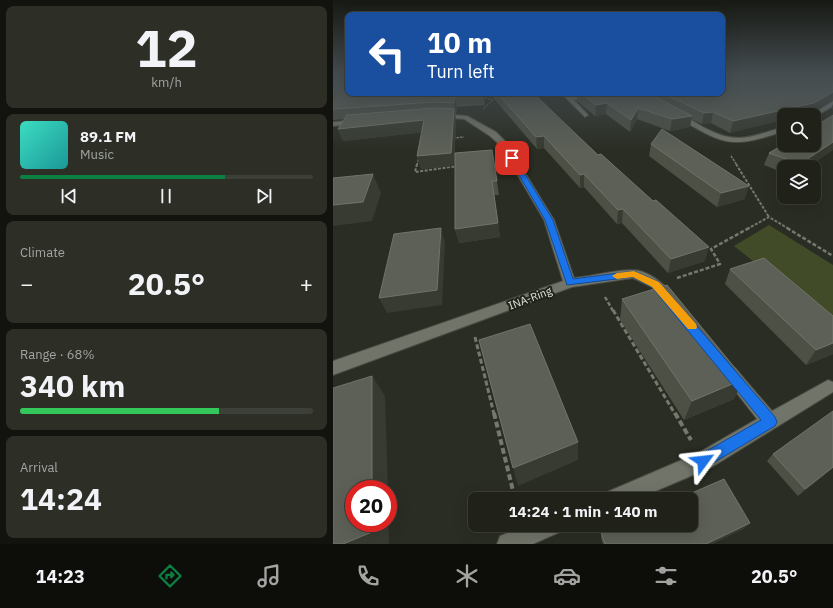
<!DOCTYPE html>
<meta charset="utf-8">
<style>
:root{--surface:#20221a;--page:#2d2f27;--text:#f1f3f6;--muted:#a2a4a2;--line:#3d3f39;--accent:#0b8043}
body{margin:0;font-family:"IBM Plex Sans",sans-serif;background:var(--page);color:var(--text);height:100vh;display:flex;flex-direction:column;font-size:15px;white-space:nowrap}
*{box-sizing:border-box;margin:0}
p{font-size:13px;color:var(--muted)}
.icon{flex:none;width:22px;height:22px;fill:none;stroke:currentColor;stroke-width:2;stroke-linecap:round;stroke-linejoin:round}
.map{position:relative;flex:1;overflow:hidden}
.panel{display:flex;flex-direction:column;gap:6px;padding:6px;background:#12130e;width:333px}
.panel>*{flex:none}
.guide{position:absolute;left:12px;top:12px;width:380px;height:84px;border-radius:8px;box-shadow:0 4px 16px #0002,0 0 0 1px var(--line);background:#1a4fa0;color:#fff;overflow:hidden}
.fabs{position:absolute;left:444px;top:108px;display:grid;gap:8px}
.fabs a{display:grid;place-items:center;width:44px;height:44px;border-radius:8px;background:var(--surface);box-shadow:0 4px 16px #0002,0 0 0 1px var(--line);font-size:20px}
.speed{position:absolute;left:12px;top:480px;display:flex;gap:8px;font-size:20px;font-weight:700;text-align:center}
.speed>*{display:grid;place-content:center;width:52px;height:52px;border-radius:50%;background:var(--surface);box-shadow:0 4px 16px #0002,0 0 0 1px var(--line);line-height:1}
.speed .limit{border:6px solid #d22;background:#fff;color:#111}
.pin{position:absolute;display:grid;place-items:center;width:34px;height:34px;color:#fff;margin:-17px;border-radius:8px;box-shadow:0 2px 6px #0006}
.me{position:absolute;width:44px;margin:-22px;rotate:60deg;stroke-linejoin:round;filter:drop-shadow(0 0 3px #0008)}
.turn{display:flex;align-items:center;gap:14px;height:84px;padding:0 16px;font-size:18px}
.turn .icon{width:52px;height:52px;stroke-width:2.5}
.turn b{display:block;font-size:28px;line-height:34px}
.big{font-size:30px;font-weight:700;line-height:1.1}
.panel .tile{flex:1;display:flex;flex-direction:column;justify-content:center;gap:6px;min-width:0;padding:0 14px;border-radius:8px;background:var(--page)}
.panel .dial{align-items:center;gap:0}
.dial b{font-size:52px;line-height:1}
.song{display:flex;align-items:center;gap:12px}
.cover{width:48px;height:48px;border-radius:6px;background:linear-gradient(135deg,hsl(170 70% 55%),hsl(180 70% 35%))}
.played{height:4px;border-radius:2px;background:linear-gradient(90deg,var(--accent) 70%,var(--line) 70%)}
.keys{display:flex;justify-content:space-around;direction:ltr}
.heat{display:flex;justify-content:space-between;align-items:center;font-size:22px;direction:ltr}
.charge{height:6px;border-radius:3px;background:linear-gradient(90deg,#34c759 68%,var(--line) 0)}
.trip{position:absolute;left:135px;top:492px;width:230px;height:40px;border-radius:8px;background:var(--surface);box-shadow:0 4px 16px #0002,0 0 0 1px var(--line);font-weight:700;line-height:40px;text-align:center}
.dock{display:flex;height:64px;justify-content:space-around;align-items:center;background:#0d0e0a;color:var(--muted)}
.dock .icon{width:28px;height:28px}
.dock .selected{color:var(--accent)}
.dock b{font-size:18px;color:var(--text)}
main{display:flex;flex:1;min-height:0}
.map>svg:first-child{display:block}
</style>
<main>
<section class="panel">
<div class="tile dial"><b>12</b><p>km/h</p></div>
<div class="tile">
<div class="song"><i class="cover"></i><div><b>89.1 FM</b><p>Music</p></div></div>
<div class="played"></div>
<div class="keys"><svg class="icon" aria-label="previous" viewBox="0 0 24 24"><path d="M18 5L8 12l10 7zM5 5v14"/></svg><svg class="icon" aria-label="pause" viewBox="0 0 24 24"><path d="M8 5v14M16 5v14"/></svg><svg class="icon" aria-label="next" viewBox="0 0 24 24"><path d="M6 5l10 7-10 7zM19 5v14"/></svg></div>
</div>
<div class="tile"><p>Climate</p>
<div class="heat"><a>−</a><b class="big">20.5°</b><a>+</a></div>
</div>
<div class="tile"><p>Range · 68%</p><b class="big">340 km</b><div class="charge"></div></div>
<div class="tile"><p>Arrival</p><b class="big">14:24</b></div>
</section>
<div class="map">
<svg width="500" height="544" viewBox="0 0 500 544">
<rect width="100%" height="100%" fill="#2a2d23"/>
<!-- green -->
<polygon fill="#414b28" points="436,225 500,265 500,324 401,246"/>
<g fill="none" stroke-linecap="round" stroke-linejoin="round">
<!-- minor casing -->
<g stroke="#484b42" stroke-width="2">
<g id="minor">
<polygon points="262,93 276,93 241,100 255,115 252,117 231,96 234,94 238,97"/>
<polygon points="500,101 500,106 483,116 478,115"/>
<path d="M 107,114 L 134,116 L 163,132 L 173,142 L 221,220 L 241,278 C 260,276 281,270 300,270 C 315,270 335,286 342,299 L 341,302 L 331,302 L 319,287 L 300,278 L 239,287 L 0,375 L 0,361 L 230,281 L 211,220 L 167,145 L 157,136 L 131,119 L 105,117 L 105,115 Z"/>
<path d="M 345,114 C 356,117 365,125 376,130 C 406,145 421,135 451,127 L 451,131 C 397,150 391,144 343,117 L 342,116 Z"/>
<polygon points="25,120 28,122 27,123 0,126 0,122"/>
<polygon points="397,366 402,368 439,411 495,380 500,382 500,392 379,467 304,499 271,499 274,492 365,453 424,419 392,378 389,373 392,368"/>
<polygon points="195,525 230,525 227,532 200,544 164,544 167,536"/>
</g>
</g>
<!-- path-far5 -->
<polyline stroke="#767870" stroke-width="1" stroke-dasharray="2 1" stroke-linecap="butt" points="149,97 160,100 150,109"/>
<!-- path-far4 -->
<g stroke="#767870" stroke-width="1.5" stroke-dasharray="2.5 1" stroke-linecap="butt">
<polyline points="120,138 131,137"/>
<polyline points="398,156 404,165"/>
<polyline points="84,165 86,157"/>
</g>
<!-- path-far3 -->
<g stroke="#767870" stroke-width="2" stroke-dasharray="3 1.5" stroke-linecap="butt">
<polyline points="84,164 82,172 125,166"/>
<polyline points="403,164 436,217"/>
<polyline points="414,229 436,217 456,229"/>
</g>
<!-- path-far2 -->
<g stroke="#767870" stroke-width="2.5" stroke-dasharray="4 2" stroke-linecap="butt">
<polyline points="454,228 500,256"/>
<polyline points="344,278 387,264 378,249 416,228"/>
<polyline points="272,297 280,311"/>
</g>
<!-- path-far1 -->
<g stroke="#767870" stroke-width="3" stroke-dasharray="5 2.5" stroke-linecap="butt">
<polyline points="280,310 342,414"/>
<polyline points="142,337 161,414"/>
</g>
<!-- path -->
<g stroke="#767870" stroke-width="4" stroke-dasharray="6 3" stroke-linecap="butt">
<polyline points="161,413 182,499"/>
<polyline points="342,413 358,440"/>
</g>
<!-- minor -->
<use href="#minor" fill="#717469" fill-rule="evenodd"/>
</g>
<!-- wall -->
<g fill="#4c5045">
<polygon points="0,74 150,93 152,105 124,107 123,114 122,114 123,120 121,166 88,169 84,156 89,132 10,141 5,129 12,119 0,120"/>
<polygon points="500,74 500,100 499,100 477,114 472,115 451,115 397,133 378,123 369,124 358,119 357,127 337,131 304,119 297,132 273,114 262,116 244,101 244,94 238,95 232,93 389,93"/>
<polygon points="156,93 200,93 372,261 335,273 289,223 284,224 251,187 247,188 211,148 204,149"/>
<polygon points="318,144 412,199 384,207 316,156"/>
<polygon points="159,150 166,195 161,195 167,237 126,243 122,229"/>
<polygon points="436,153 476,167 451,167 451,173 431,165"/>
<polygon points="397,269 500,316 500,354 473,365 392,284"/>
<polygon points="289,299 401,399 351,420 287,320"/>
<polygon points="440,454 500,468 465,496 434,461"/>
<polygon points="412,528 379,544 270,544 268,538 268,532"/>
</g>
<!-- shaded-wall -->
<g fill="#383b31">
<polygon points="500,92 500,98 499,100 477,114 472,115 451,115 451,120 397,133 400,121"/>
<polygon points="238,93 244,93 244,94 238,95"/>
<polygon points="121,97 124,107 123,114 121,103"/>
<polygon points="274,103 273,114 262,116 263,105"/>
<polygon points="500,104 500,109 498,109"/>
<polygon points="305,108 304,119 297,132 298,120"/>
<polygon points="121,109 123,120 121,166 88,169 84,156"/>
<polygon points="380,112 378,123 369,124 371,113"/>
<polygon points="359,116 357,127 337,131 339,119"/>
<polygon points="91,120 94,132 10,141 5,129"/>
<polygon points="211,136 211,148 204,149 203,137"/>
<polygon points="500,142 500,150 476,167 466,167 467,164"/>
<polygon points="40,174 48,193 39,221 0,226 0,205"/>
<polygon points="251,174 251,187 247,188 247,175"/>
<polygon points="159,181 167,237 126,243 122,229"/>
<polygon points="416,186 412,199 384,207 388,193"/>
<polygon points="290,209 289,223 284,224 285,210"/>
<polygon points="108,228 112,243 109,305 54,313 46,298"/>
<polygon points="376,247 372,261 335,273 338,259"/>
<polygon points="500,343 500,354 473,365 483,350"/>
<polygon points="39,376 52,396 55,489 39,489"/>
<polygon points="411,379 401,399 351,420 359,401"/>
<polygon points="245,442 245,460 185,486 180,468"/>
<polygon points="500,467 500,468 465,496 472,489"/>
<polygon points="55,498 56,544 10,544 39,523 55,523"/>
<polygon points="417,523 412,528 379,544 373,544"/>
</g>
<!-- building -->
<g fill="#5c6056" stroke="#71746b">
<polygon points="0,74 15,74 15,93 150,93 151,95 121,97 121,103 102,102 0,109"/>
<polygon points="389,74 500,74 500,92 481,103 400,121 380,112 371,113 329,93 389,93"/>
<polygon points="164,93 200,93 265,155 268,154 320,201 323,200 376,247 338,259 290,209 285,210 251,174 247,175 211,136 203,137"/>
<polygon points="247,93 315,93 359,116 339,119 305,108 298,120 274,103 263,105"/>
<polygon points="102,108 121,109 118,153 84,156 91,120 5,129 14,115"/>
<polygon points="500,115 500,142 467,164 436,153 451,144 451,145 481,145 481,127"/>
<polygon points="329,129 416,186 388,193 318,144"/>
<polygon points="159,150 164,181 159,181 165,223 122,229 122,153"/>
<polygon points="40,174 30,202 0,205 0,178"/>
<polygon points="108,228 104,290 46,298 61,234"/>
<polygon points="431,258 500,316 500,343 483,350 397,269"/>
<polygon points="334,285 411,379 359,401 289,299"/>
<polygon points="197,324 245,442 180,468 146,340"/>
<polygon points="39,376 39,489 21,489 21,523 39,523 39,532 10,544 0,544 0,388"/>
<polygon points="500,411 500,467 472,489 440,454"/>
<polygon points="391,479 417,523 373,544 272,544 268,532 285,525 358,525 358,499 345,499"/>
</g>
<!-- sky -->
<linearGradient id="sky" x2="0" y2="1"><stop stop-color="#171913"/><stop offset="0.49" stop-color="#444c50"/><stop offset="1" stop-color="#444c50" stop-opacity="0"/></linearGradient>
<rect width="500" height="150" fill="url(#sky)"/>
<!-- route -->
<polygon fill="#1a73e8" stroke="#114b97" points="179,157 182,158 220,220 240,279 301,271 326,282 442,417 444,422 442,426 375,466 370,468 365,466 363,461 365,456 428,420 319,287 300,277 234,285 212,220 176,158"/>
<!-- slow -->
<polygon fill="#f59e0b" points="301,271 326,282 363,324 364,327 363,329 355,329 319,287 300,277 284,279 279,276 284,273"/>
<g text-anchor="middle" stroke-width="4" stroke-linejoin="round" paint-order="stroke">
<!-- street labels -->
<g font-size="11" fill="#e1e3dd" stroke="#202319">
<text transform="translate(197 298) rotate(-21)" y="4">INA-Ring</text>
</g>
</g>
</svg>
<div class="fabs">
<a><svg class="icon" aria-label="search" viewBox="0 0 24 24"><circle cx="10" cy="10" r="6"/><path d="M15 15l6 6"/></svg></a>
<a><svg class="icon" aria-label="layers" viewBox="0 0 24 24"><path d="M12 4l9 5-9 5-9-5zM3 14l9 5 9-5"/></svg></a>
</div>
<div class="speed"><div class="limit">20</div></div>
<div class="pin" style="left:179px;top:158px;background:#d93025"><svg class="icon" aria-label="arrive" viewBox="0 0 24 24"><path d="M6 21V4h12l-3 4 3 4H6"/></svg></div>
<svg class="me" style="left:370px;top:461px" viewBox="-20 -20 40 40"><path d="M0-17L14 15 0 8-14 15z" fill="#1a73e8" stroke="#fff" stroke-width="4"/></svg>
<div class="trip">14:24 · 1 min · 140 m</div>
<div class="guide">
<div class="turn"><svg class="icon" aria-label="left" viewBox="0 0 24 24"><path d="M17 20v-9H6M10 6l-5 5 5 5"/></svg><div><b>10 m</b>Turn left</div></div>
</div>
</div>
</main>
<nav class="dock">
<b>14:23</b>
<svg class="icon selected" aria-label="directions" viewBox="0 0 24 24"><path d="M12 3l9 9-9 9-9-9zM9 14v-3h6M13 9l2 2-2 2"/></svg>
<svg class="icon" aria-label="music" viewBox="0 0 24 24"><path d="M9 18V5l10-2v13"/><circle cx="6" cy="18" r="3"/><circle cx="16" cy="16" r="3"/></svg>
<svg class="icon" aria-label="phone" viewBox="0 0 24 24"><path d="M5 4h4l2 5-3 2q2 4 5 5l2-3 5 2v4C11 20 4 13 5 4z"/></svg>
<svg class="icon" aria-label="climate" viewBox="0 0 24 24"><path d="M12 3v18M4 7l16 10M4 17L20 7"/></svg>
<svg class="icon" aria-label="car" viewBox="0 0 24 24"><path d="M5 17H2v-5l4-1 3-4h7l3 4 3 1v5h-3M9 17h6M6 11h13"/><circle cx="7" cy="17" r="2"/><circle cx="17" cy="17" r="2"/></svg>
<svg class="icon" aria-label="filters" viewBox="0 0 24 24"><path d="M4 7h16M4 17h16"/><circle cx="9" cy="7" r="2"/><circle cx="15" cy="17" r="2"/></svg>
<b>20.5°</b>
</nav>
